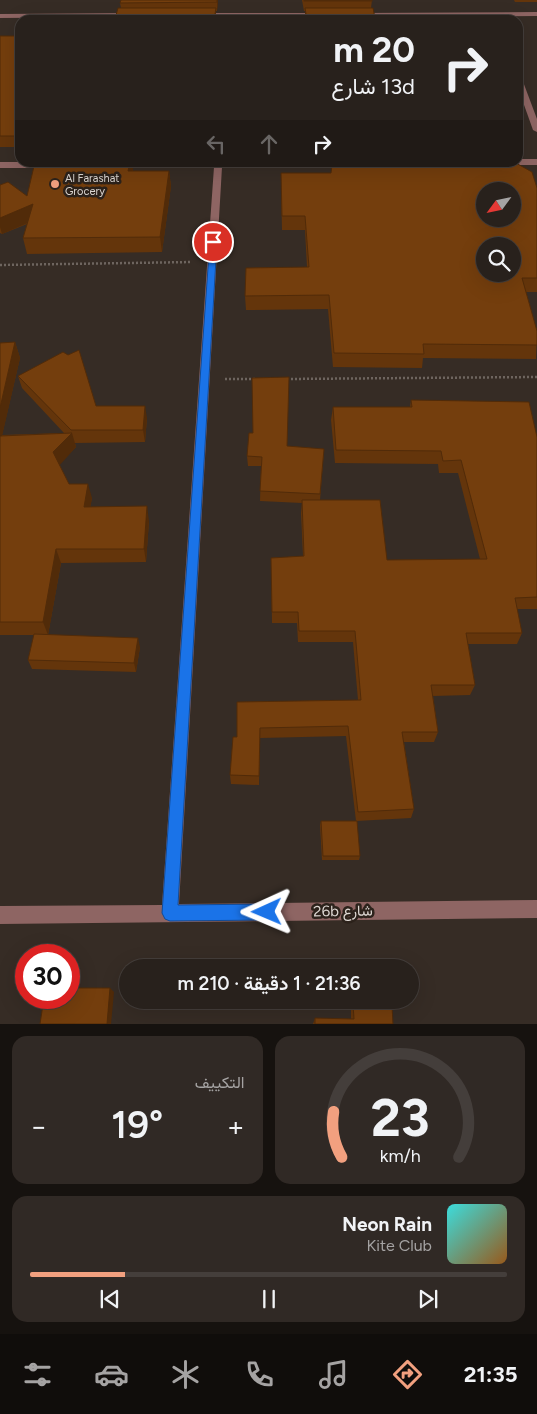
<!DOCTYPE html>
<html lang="ar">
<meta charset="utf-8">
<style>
:root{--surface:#28211c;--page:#302925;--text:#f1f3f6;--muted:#a5a3a3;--line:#443e3b;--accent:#f2a07f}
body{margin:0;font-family:Figtree,Vazirmatn,sans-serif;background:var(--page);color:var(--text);direction:rtl;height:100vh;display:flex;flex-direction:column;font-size:19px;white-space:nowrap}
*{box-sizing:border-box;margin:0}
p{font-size:16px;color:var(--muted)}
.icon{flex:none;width:28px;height:28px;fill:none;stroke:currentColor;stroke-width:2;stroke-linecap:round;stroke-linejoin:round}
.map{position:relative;height:1024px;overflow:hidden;direction:ltr}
.sheet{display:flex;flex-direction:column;gap:12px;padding:12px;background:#16120f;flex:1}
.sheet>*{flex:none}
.hud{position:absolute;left:15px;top:15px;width:508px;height:152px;border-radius:15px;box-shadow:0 5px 20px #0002,0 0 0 1px var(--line);direction:rtl;background:#28211c;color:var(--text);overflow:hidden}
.needle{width:32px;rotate:237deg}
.tools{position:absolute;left:476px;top:182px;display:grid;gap:10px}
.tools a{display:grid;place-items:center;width:45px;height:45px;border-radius:50%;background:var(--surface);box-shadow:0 5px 20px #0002,0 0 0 1px var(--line);font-size:25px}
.speed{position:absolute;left:15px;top:944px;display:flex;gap:10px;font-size:25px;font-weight:700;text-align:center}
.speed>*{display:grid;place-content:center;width:65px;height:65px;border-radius:50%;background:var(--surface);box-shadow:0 5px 20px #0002,0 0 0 1px var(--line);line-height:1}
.speed .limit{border:8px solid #d22;background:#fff;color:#111}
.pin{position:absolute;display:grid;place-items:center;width:42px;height:42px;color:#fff;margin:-21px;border:2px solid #fff;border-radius:50%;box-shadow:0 1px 5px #0007}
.me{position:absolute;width:55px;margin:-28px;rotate:269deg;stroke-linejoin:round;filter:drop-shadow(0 0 4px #0008)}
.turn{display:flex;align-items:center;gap:18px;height:105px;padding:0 25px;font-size:22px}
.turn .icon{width:65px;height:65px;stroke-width:2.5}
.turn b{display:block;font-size:35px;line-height:42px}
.lanes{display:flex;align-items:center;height:48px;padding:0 25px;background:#0003;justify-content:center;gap:25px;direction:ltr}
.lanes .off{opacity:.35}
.big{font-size:38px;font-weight:600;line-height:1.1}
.sheet .card{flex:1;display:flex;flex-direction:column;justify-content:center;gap:8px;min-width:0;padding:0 18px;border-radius:15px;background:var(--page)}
.sheet .dial{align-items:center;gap:0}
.dial svg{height:130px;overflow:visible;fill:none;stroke:var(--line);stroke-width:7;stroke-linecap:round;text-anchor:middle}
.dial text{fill:var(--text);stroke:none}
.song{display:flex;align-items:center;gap:15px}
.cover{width:60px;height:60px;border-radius:8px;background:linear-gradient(135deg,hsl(180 70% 55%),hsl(30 70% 35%))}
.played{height:5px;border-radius:2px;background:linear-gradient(90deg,var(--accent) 20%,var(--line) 20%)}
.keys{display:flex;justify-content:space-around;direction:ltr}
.heat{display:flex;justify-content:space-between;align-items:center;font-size:28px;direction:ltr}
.sheet .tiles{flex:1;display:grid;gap:12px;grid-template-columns:1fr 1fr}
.card:last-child{grid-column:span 2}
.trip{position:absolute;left:119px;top:959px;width:300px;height:50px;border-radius:25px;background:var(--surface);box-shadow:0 5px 20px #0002,0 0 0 1px var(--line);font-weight:600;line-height:50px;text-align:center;direction:rtl}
.tabs{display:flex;height:80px;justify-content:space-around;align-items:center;background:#100d0b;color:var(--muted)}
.tabs .icon{width:35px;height:35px}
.tabs .active{color:var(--accent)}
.tabs b{font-size:22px;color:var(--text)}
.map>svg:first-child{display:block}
</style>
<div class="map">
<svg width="537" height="1024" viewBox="0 0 537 1024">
<rect width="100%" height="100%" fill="#362c25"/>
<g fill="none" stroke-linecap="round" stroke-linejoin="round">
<!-- path -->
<g stroke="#6e655f" stroke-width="2.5" stroke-dasharray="2 2" stroke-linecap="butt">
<polyline points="0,265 192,262"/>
<polyline points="225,379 256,379"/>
<polyline points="287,379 537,377"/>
</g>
<!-- minor -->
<g fill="#8e6563" fill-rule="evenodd">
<polygon points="537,12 537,16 357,17 354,15 357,13"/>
<polygon points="322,13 325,15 324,16 200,17 197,15 200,13"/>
<polygon points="0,14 132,13 135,15 132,17 0,18"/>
<polygon points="518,77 522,79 537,119 537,132 533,130 518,88"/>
<polygon points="537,159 537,165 518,165 514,162 518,162 518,159"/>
<polygon points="0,162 50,162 54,165 50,168 0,168"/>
<polygon points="117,162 384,163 380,166 222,167 179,904 537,900 537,918 0,924 0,906 162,905 214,167 114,167 113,165"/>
</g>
</g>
<!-- wall -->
<g fill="#64350b">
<polygon points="218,0 217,11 216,11 216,20 115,19 121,8 120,3"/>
<polygon points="302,0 372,0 371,8 375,18 401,20 305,20 305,11 304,11"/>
<polygon points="514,0 537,0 537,2 515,2"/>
<rect x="0" y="36" width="20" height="111"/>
<polygon points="133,169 133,171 169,171 171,186 162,252 27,254 23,238 27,224 2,234 0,233 0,185 27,196"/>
<polygon points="331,173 537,188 537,292 526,292 537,331 536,359 423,358 422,368 333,367 328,309 246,310 245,296 307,267 305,230 282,230 281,187"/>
<polygon points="15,342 20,358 2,435 64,433 22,388 18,376 96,406 147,418 145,442 75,443 76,447 59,465 69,484 92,498 90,507 149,521 146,562 61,563 48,635 140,647 136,672 32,669 28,660 34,635 0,635 0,343"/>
<polygon points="411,400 537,437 537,609 517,609 522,633 517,644 468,644 475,685 470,695 433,696 438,732 434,742 404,742 414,809 411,818 356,821 346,736 260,738 259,785 231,784 230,775 237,737 237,702 358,700 353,642 298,642 297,623 272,623 271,558 303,556 301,513 302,503 260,501 261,466 248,466 247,456 287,446 324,449 320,500 387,560 480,559 458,473 439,473 438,464 335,463 331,420 333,407 410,407"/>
<polygon points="321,821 360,856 359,860 322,860 320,825"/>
<polygon points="353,1004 393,1024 313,1024 315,1018 351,1019 351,1009"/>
</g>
<!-- shaded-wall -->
<g fill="#512b09">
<polygon points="217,0 218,0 217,11"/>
<polygon points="130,162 132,162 133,169 130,186 128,171"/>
<polygon points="169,171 171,186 162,252 160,237"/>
<polygon points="33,204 37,219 2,234 0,227 0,218"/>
<polygon points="15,342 20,358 0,445 0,408"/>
<polygon points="145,406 147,418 145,442 143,430"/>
<polygon points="72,433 76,447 58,467 53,452"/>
<polygon points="88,484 92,498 88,521 84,507"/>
<polygon points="147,506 149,521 146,562 144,549"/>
<polygon points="56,549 61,563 48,635 43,622"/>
<polygon points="138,638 140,647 136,672 134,663"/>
<polygon points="110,988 114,992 111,1024 107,1024"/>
</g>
<!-- building -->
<g fill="#743e0d" stroke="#512b09" fill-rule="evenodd">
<polygon points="121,0 217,0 217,2 120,3"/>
<rect x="304" y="0" width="68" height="1"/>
<polygon points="118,8 216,8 214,20 48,20 49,17 115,19"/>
<polygon points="305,8 373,8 375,18 401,17 401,20 307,20"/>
<rect x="0" y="36" width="20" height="100"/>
<polygon points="35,162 130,162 128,171 169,171 160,237 23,238 33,204 0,218 0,185 8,182 27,196"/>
<path d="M 376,162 L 514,162 L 532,172 L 537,188 L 537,278 L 522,278 L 537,331 L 537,345 L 423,344 L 424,354 L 334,353 L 329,295 L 245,296 L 246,268 L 309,267 L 305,216 L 282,216 L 281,173 L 331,173 L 332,165 ZM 485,191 L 512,191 L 512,219 L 485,219 ZM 485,246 L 512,246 L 512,274 L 485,274 Z"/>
<polygon points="15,342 0,408 0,343"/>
<polygon points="79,350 96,406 145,406 143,430 71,430 18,376 63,352 68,355"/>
<polygon points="289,377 287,446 324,449 320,494 260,491 262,457 247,456 249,433 253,433 252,378"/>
<polygon points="411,400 529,402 537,437 537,597 515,598 522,633 466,633 475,685 431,685 438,732 402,732 414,809 358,812 348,726 260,728 259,776 230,775 233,737 237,737 237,702 361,700 355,631 299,631 298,612 272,612 271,558 304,556 302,500 380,500 387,560 487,559 461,460 443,461 441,451 336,450 333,407 412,407"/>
<polygon points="72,433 53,452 69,484 88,484 84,507 147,506 144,549 56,549 43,622 0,622 0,436"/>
<polygon points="34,634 138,638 134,663 28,660"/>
<polygon points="321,821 357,821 360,856 323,856"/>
<polygon points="69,988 110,988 107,1024 40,1024 44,998 69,998"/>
<polygon points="353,1004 392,1005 393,1024 315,1024 315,1018 354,1019"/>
</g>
<!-- route -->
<polygon fill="#1a73e8" stroke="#114b97" points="210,240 217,242 178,905 267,904 272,907 274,912 272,918 267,920 170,921 165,919 162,913"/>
<!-- markers -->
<circle fill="#f2a07f" stroke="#2c221b" stroke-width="2" cx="55" cy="184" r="5"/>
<g text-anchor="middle" stroke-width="5" stroke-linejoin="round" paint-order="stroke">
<!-- far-poi labels -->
<g font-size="11" fill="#ddd7d2" stroke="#2c221b" text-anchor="start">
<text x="65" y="182">Al Farashat<tspan x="65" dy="13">Grocery</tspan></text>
</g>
<!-- near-street labels -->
<g font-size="15" fill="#ddd7d2" stroke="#2c221b">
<text transform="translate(343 911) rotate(-1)" y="5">26b شارع</text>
</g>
</g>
</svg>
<div class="tools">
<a><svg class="needle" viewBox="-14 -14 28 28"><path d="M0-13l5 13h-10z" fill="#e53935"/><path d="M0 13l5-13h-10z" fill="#a5a3a3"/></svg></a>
<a><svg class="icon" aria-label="search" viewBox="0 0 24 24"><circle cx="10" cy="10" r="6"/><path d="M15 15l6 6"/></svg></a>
</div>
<div class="speed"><div class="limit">30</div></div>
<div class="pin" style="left:213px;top:242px;background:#d93025"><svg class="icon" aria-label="arrive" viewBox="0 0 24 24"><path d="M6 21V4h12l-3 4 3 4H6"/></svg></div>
<svg class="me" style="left:267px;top:912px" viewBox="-20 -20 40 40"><path d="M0-17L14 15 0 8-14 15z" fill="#1a73e8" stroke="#fff" stroke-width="4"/></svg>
<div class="trip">21:36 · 1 دقيقة · 210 m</div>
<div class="hud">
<div class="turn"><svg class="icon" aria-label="right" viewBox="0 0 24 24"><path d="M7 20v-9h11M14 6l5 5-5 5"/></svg><div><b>20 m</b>13d شارع</div></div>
<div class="lanes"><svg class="icon off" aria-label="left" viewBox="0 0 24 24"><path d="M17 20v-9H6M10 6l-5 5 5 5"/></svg><svg class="icon off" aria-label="ahead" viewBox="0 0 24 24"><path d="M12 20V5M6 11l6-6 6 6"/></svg><svg class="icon" aria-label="right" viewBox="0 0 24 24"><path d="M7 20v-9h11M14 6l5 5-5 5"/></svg></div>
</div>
</div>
<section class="sheet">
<div class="tiles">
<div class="card dial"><svg viewBox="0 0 100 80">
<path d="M14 69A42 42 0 1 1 86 69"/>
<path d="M14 69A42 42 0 0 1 9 41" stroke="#f2a07f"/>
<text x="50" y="56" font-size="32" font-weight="700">23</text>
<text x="50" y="72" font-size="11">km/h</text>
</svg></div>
<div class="card"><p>التكييف</p>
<div class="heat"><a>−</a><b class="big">19°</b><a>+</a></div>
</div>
<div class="card">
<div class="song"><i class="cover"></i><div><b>Neon Rain</b><p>Kite Club</p></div></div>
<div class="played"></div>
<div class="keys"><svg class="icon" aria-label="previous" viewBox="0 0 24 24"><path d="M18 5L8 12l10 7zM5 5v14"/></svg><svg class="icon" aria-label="pause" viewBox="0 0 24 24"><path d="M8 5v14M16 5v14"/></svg><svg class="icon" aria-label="next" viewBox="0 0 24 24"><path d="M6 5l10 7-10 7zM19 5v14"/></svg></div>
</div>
</div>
</section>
<nav class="tabs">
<b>21:35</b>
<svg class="icon active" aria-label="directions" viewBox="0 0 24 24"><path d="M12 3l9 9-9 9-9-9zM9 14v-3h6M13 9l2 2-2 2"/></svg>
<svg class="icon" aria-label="music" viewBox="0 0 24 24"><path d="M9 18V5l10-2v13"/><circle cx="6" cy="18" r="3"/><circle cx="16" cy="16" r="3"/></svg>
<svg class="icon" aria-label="phone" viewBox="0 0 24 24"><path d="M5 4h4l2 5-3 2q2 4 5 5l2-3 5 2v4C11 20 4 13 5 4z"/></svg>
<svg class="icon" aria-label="climate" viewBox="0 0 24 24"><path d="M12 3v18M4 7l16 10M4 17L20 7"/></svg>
<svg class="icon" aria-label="car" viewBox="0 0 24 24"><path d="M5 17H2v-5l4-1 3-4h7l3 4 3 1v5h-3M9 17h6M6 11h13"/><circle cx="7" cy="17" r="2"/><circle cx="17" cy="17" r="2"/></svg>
<svg class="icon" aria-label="filters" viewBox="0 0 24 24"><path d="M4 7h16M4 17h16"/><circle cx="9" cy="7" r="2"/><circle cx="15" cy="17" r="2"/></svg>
</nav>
